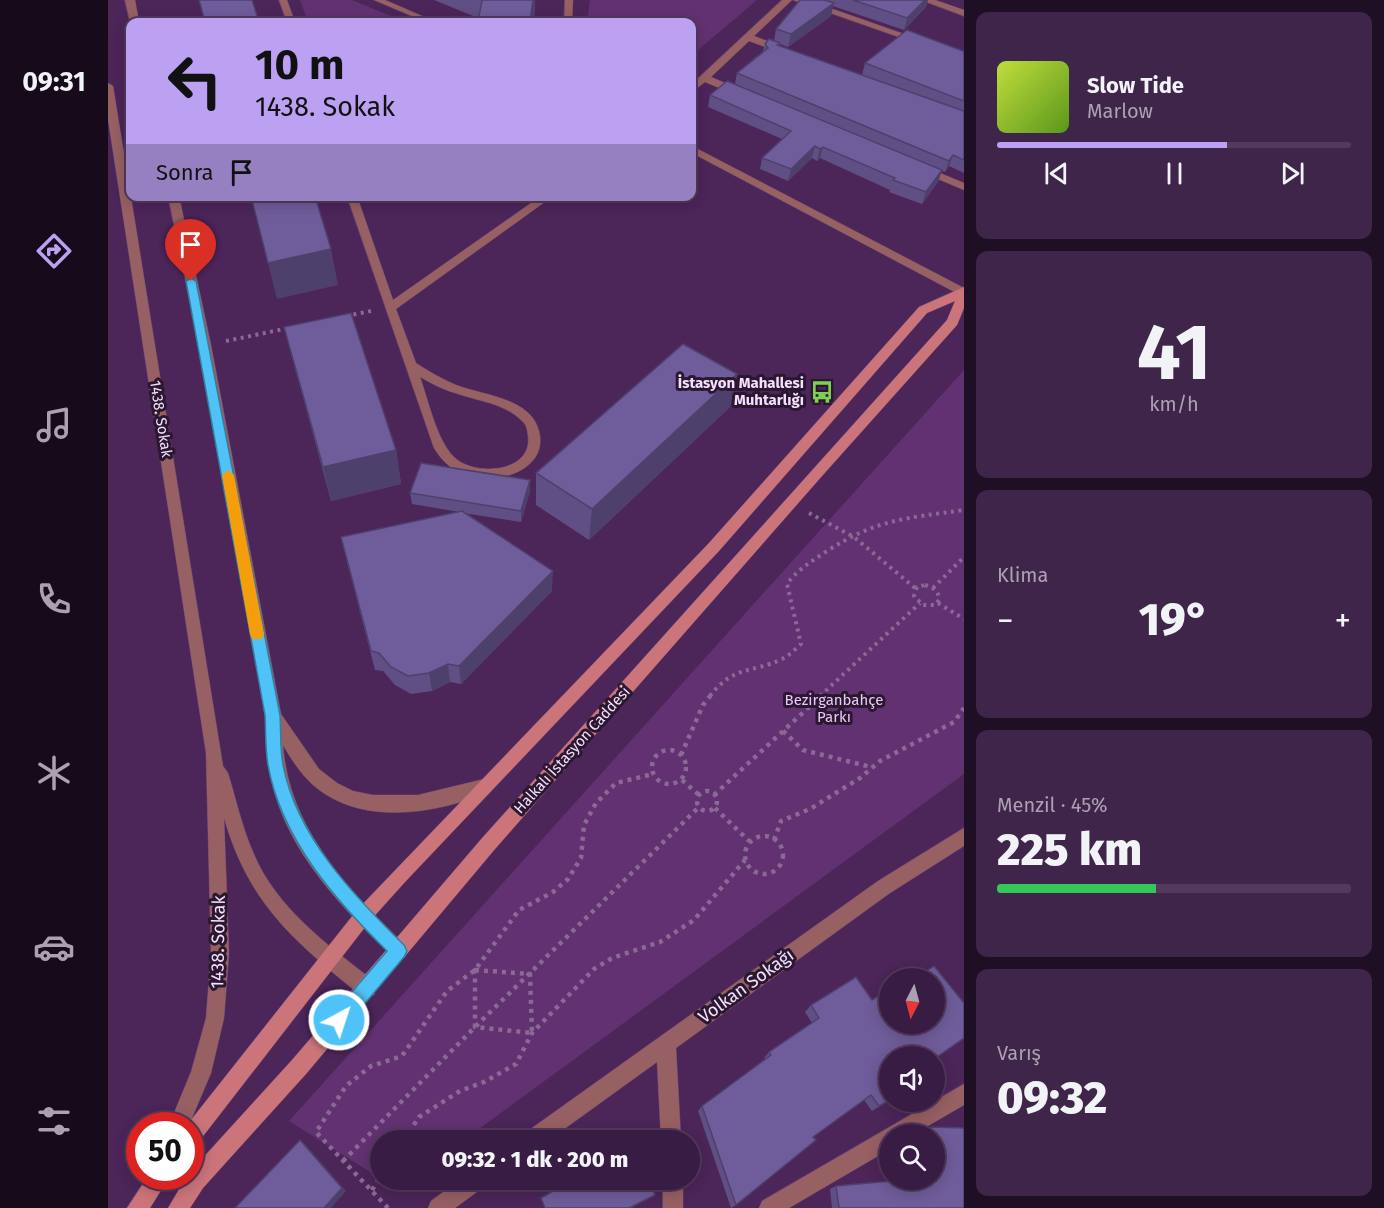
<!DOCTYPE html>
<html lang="tr">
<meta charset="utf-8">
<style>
:root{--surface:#391c43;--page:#40254a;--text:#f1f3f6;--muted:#aba1b2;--line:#533a5c;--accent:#bca0f2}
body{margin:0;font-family:"Fira Sans",sans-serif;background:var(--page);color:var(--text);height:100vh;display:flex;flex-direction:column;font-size:22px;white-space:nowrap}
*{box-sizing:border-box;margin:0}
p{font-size:20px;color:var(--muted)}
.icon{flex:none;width:33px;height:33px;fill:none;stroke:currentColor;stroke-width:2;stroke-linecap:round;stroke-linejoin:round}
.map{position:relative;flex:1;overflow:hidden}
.drawer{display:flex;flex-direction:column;gap:12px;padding:12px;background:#1f0f25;width:420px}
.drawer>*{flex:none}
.top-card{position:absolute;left:18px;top:18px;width:570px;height:183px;border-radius:12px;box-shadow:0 3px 15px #0003,0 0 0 2px var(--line);background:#bca0f2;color:#111;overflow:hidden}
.needle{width:39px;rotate:186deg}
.fabs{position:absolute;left:771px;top:968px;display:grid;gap:12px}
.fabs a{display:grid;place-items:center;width:66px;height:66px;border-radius:50%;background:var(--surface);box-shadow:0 3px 15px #0003,0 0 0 2px var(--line);font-size:30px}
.speed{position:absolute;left:18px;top:1112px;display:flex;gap:12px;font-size:30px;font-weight:700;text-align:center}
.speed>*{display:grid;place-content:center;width:78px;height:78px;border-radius:50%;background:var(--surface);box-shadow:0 3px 15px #0003,0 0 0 2px var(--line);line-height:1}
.speed .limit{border:9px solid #d22;background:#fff;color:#111}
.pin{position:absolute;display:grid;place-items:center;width:51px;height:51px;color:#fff;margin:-62px -26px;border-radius:50% 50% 50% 0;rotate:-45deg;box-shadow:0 0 6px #0007}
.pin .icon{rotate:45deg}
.me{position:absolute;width:66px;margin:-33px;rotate:40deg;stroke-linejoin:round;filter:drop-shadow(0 0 4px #0008)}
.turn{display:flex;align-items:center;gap:21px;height:126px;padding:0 30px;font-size:27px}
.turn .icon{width:78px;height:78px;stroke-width:2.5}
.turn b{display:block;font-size:42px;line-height:51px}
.then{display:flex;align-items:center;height:57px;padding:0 30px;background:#0003;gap:12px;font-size:22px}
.big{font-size:45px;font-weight:800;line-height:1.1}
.drawer .tile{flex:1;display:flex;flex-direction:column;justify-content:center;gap:9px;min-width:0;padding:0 21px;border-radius:12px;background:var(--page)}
.drawer .dial{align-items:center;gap:0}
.dial b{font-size:78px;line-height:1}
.song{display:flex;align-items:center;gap:18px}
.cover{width:72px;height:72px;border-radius:9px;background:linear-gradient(135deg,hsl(70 70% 55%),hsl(90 70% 35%))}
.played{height:6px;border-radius:3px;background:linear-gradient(90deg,var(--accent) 65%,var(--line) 65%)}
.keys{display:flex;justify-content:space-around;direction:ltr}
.heat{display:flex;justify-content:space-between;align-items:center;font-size:33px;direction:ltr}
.charge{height:9px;border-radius:4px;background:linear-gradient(90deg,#34c759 45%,var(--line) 0)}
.trip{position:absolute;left:262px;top:1130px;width:330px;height:60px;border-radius:30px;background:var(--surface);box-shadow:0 3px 15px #0003,0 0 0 2px var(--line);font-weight:800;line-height:60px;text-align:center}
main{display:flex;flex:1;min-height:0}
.tab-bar{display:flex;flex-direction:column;width:108px;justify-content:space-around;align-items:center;background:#170b1b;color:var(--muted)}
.tab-bar .icon{width:42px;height:42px}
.tab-bar .current{color:var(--accent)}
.tab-bar b{font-size:27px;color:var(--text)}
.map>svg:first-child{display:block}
</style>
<main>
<nav class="tab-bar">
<b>09:31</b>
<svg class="icon current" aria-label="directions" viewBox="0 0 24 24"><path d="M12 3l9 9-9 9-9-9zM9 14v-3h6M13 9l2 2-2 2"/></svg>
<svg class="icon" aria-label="music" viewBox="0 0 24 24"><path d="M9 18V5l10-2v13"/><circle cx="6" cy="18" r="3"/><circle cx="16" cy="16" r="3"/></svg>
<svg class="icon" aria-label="phone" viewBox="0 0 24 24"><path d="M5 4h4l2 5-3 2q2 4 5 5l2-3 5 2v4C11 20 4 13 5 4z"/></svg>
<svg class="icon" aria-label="climate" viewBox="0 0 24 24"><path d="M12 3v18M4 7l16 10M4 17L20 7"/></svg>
<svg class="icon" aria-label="car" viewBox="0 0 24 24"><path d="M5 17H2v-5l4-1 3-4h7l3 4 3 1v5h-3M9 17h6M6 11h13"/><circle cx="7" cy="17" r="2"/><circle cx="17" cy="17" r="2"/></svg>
<svg class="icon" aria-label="filters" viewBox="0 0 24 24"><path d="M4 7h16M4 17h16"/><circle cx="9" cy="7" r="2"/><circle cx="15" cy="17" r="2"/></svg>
</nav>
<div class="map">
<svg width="856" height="1208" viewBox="0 0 856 1208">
<rect width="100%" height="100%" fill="#4c2559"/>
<!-- green -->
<g fill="#623172">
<polygon points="192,0 244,0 298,22 200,22"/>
<polygon points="482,0 649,0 584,55 584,22 479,22"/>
<polygon points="856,370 856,774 356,1140 273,1140 273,1179 303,1179 289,1189 181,1121"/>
</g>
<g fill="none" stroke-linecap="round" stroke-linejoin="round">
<!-- service casing -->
<g stroke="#674373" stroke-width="1">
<g id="service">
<polygon points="171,0 179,0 187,22 179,22"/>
<polygon points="266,0 277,0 328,22 318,22"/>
<polygon points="457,0 465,0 464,22 456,22"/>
<path d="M 239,196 L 249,196 L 285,300 L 433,196 L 445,196 L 288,309 L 308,363 C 320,371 334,379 348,385 C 377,396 427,398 432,436 C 437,475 378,487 352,473 C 340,467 333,459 326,448 ZM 312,377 C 324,384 336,390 350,394 C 371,401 397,404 413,420 C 419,425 419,429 420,436 C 425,473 366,477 346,457 C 329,441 320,399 312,377 Z"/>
</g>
</g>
<!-- minor casing -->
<g stroke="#674373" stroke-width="1">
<g id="minor">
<polygon points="674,0 684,0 646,36 677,48 677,52 671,52 641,41 603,77 636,91 636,95 628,95 597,82 584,92 584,84"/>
<polygon points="685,0 699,0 816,41 808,43"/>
<polygon points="813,0 827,0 856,10 856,16"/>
<polygon points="584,146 856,288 856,297 584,153"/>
<polygon points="815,166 856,183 856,190 811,171 810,169"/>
<polygon points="856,828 856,846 782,893 568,1048 573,1140 553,1140 549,1062 441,1140 414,1140 417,1133 770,881"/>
<polygon points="856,1084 856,1105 806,1134 782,1134 782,1149 681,1208 651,1208 654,1201"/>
<polygon points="353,1179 380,1179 377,1186 347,1208 320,1208 323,1201"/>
<rect x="555" y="1179" width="20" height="29"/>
</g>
</g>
<!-- tertiary casing -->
<g stroke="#674373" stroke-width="1">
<g id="tertiary">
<polygon points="17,0 27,0 31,22 22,22"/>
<path d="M 0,83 L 5,86 L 115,766 L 120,773 C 128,799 134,827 145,852 C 168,908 220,945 266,981 L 268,988 L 266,995 L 259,997 L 252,995 C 185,940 141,904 116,818 L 121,953 L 116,1018 L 103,1073 L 81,1125 L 61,1125 L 83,1072 L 98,1018 L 103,953 L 98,753 L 0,119 Z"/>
<path d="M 60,196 L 71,196 L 103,345 L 173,714 L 211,769 L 229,783 L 245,791 L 265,795 L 310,795 L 376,779 L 382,782 L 384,787 L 382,792 C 332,812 265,825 217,794 C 198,782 186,764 175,745 C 181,829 240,889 297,945 L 300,951 L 297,957 L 291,960 L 285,957 C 235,909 180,853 164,783 C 158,761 158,738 157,715 L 91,345 Z"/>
</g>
</g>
<!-- secondary casing -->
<g stroke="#674373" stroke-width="1">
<g id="secondary">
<polygon points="856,287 856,308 849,325 714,476 387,849 198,1074 95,1188 82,1208 60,1208 79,1176 82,1176 82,1172 184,1060 375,837 839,320 847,301 819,313 611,551 297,882 261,922 89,1144 82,1147 82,1125 79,1125 249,910 601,543 811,307"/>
<polygon points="40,1176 62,1176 42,1208 19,1208"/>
</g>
</g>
<!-- path-far1 -->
<g stroke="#8a6995" stroke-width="4" stroke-dasharray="3 4.5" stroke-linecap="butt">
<polyline points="238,316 263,311"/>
<polyline points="118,341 181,328"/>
<polyline points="701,513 746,537 807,588"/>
<path d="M 817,585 C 825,587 831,591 831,600 L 827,605 L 815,605 L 806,596 L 809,587 Z"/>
<polyline points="825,588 856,557"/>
<polyline points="830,603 856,619"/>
<path d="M 602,696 C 627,664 643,674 674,659 C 681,656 687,649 693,644 L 679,584 C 689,570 704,561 719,551 C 769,519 799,518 856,510"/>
<polyline points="712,696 812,603"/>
</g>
<!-- path -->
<g stroke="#8a6995" stroke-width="4.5" stroke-dasharray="4 5" stroke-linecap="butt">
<polyline points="675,731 695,750 763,767"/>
<circle cx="561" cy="767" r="17"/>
<polyline points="573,755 595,705 603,695"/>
<polyline points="574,780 591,795"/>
<circle cx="599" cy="801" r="10"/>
<polyline points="606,795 714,695"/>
<polyline points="607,808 641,841"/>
<circle cx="656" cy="855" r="19"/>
<polyline points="666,840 673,821 702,809 752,778 772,761 846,722 856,708"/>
<polygon points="367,970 422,974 424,1033 367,1027"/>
<polyline points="296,1140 311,1117 352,1091 376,1082 408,1064 424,1033 486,969 504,958 552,942 586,920 637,860"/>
<polyline points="235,1161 367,1027 591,807"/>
<polyline points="264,1190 273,1176"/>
<polyline points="280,1208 208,1132 238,1086 263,1066 294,1056 339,991 367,970 411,910 445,892 460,879 473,858 476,825 488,803 508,783 545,774"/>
</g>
<!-- service -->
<use href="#service" fill="#976063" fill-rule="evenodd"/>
<!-- minor -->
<use href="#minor" fill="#976063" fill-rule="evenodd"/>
<!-- tertiary -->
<use href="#tertiary" fill="#976063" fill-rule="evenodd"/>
<!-- secondary -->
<use href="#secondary" fill="#cb757a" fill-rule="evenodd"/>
</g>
<!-- wall -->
<g fill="#5f4f84">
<polygon points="326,0 427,0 426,22 370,22 370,18"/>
<polygon points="692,0 820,0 818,7 796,30 725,6 723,16 680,47 672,44 671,46 779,84 754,75 757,63 856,51 856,173 841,166 837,172 834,171 830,182 814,204 781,192 782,190 712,158 709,161 704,158 680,181 652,169 654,158 674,139 600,107 602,95 627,84 629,73 655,51 657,44 666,41 668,29"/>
<polygon points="176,327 288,450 293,484 223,501"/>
<polygon points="629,374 622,407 481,540 428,505 428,473"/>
<polygon points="422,480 422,491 413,522 355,513 444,591 353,684 342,682 324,691 303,694 287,685 275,671 267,670 238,558 351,512 304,504 302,493"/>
<polygon points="764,1000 826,1056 782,1100 764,1111 756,1100 705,1137 628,1205 623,1208 590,1111 594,1106 657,1059 656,1058 661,1052 704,1023 697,1012 703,1005"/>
<polygon points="824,1127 856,1128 856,1208 724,1208 722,1189 728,1186 806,1179 826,1179 826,1134 810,1134"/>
</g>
<!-- shaded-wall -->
<g fill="#4e406c">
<polygon points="425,0 427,0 426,22 422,22"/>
<polygon points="817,0 820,0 818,7 796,30 799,18"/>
<polygon points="726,3 723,16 680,47 683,34"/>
<polygon points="707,146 704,158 680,181 683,169"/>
<polygon points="715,147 712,158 709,161 712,149"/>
<polygon points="845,155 841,166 837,172 841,161"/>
<polygon points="834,170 830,182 814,204 818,192"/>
<polygon points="223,249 230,285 169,299 160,263"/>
<polygon points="629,374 622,407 481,540 484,509"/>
<polygon points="288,450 293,484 223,501 215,467"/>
<polygon points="422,480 422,491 413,522 413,511"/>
<polygon points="445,571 444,591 353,684 351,666"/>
<polygon points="340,664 342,682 324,691 321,673"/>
<polygon points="192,1140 196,1143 238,1191 223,1208 216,1208"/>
<polygon points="547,1195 544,1197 524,1208 521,1208"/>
</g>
<!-- building -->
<g fill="#6f5c9a" stroke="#4e406c" stroke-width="1.5">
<polygon points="91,0 144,0 151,22 97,22"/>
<polygon points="374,0 425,0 422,22 370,22"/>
<polygon points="692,0 716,0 726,3 683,34 668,29"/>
<polygon points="745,0 817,0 799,18"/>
<polygon points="799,30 855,51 856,51 856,101 757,63"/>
<polygon points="661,39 672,43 669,45 856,111 856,160 845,155 841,161 629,73 660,48 657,44"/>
<polygon points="619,81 834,170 818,192 785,180 787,178 715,147 712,149 707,146 683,169 654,158 683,131 602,95"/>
<polygon points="143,196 207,196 223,249 160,263"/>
<polygon points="243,313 288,450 215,467 176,327"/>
<polygon points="575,344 629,374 484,509 428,473"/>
<polygon points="313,463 422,480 413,511 302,493"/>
<polygon points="354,511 445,571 351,666 340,664 321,673 300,676 283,667 271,653 263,651 233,537"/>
<polygon points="826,966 856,1003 856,1038 826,1059 826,1056 782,1056 782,1100 771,1106 763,1095 705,1137 708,1140 628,1205 594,1106 663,1055 661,1052 711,1018 703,1005 748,977 764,1000 782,989 782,1023 826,1023 826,978 808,978"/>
<polygon points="824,1127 856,1128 856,1208 731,1208 728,1186 806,1179 826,1179 826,1134 813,1134 813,1132"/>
<polygon points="192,1140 234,1188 216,1208 127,1208"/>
<polygon points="466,1179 540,1179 547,1195 521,1208 437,1208 433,1198"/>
</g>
<!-- route -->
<path fill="#4fc3f7" stroke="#337fa1" stroke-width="1.5" d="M 83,278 L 88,281 L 172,715 C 173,731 172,749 175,765 C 189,837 246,896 296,945 L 299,951 L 296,957 L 238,1026 L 231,1028 L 225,1026 L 223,1020 L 225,1014 L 279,951 C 228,901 173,839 160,765 C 157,749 158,731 157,715 L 78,281 Z"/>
<!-- slow -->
<polygon fill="#f59e0b" points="120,470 126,475 156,634 154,639 144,639 142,634 114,475"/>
<!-- icons -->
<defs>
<g id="bus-bare" transform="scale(1.8)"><path d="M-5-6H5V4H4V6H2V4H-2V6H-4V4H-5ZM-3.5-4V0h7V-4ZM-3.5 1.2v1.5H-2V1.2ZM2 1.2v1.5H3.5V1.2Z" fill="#7cd155" stroke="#29182f" stroke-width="2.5" paint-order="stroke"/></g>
</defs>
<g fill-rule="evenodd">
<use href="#bus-bare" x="714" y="392"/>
</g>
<g text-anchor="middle" stroke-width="6" stroke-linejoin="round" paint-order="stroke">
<!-- poi labels -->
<g font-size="15" font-weight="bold" fill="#f6dffe" stroke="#29182f" text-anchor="end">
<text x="696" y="388">İstasyon Mahallesi<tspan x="696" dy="17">Muhtarlığı</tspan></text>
</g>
<!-- street labels -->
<g font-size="15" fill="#f6dffe" stroke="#29182f">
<text transform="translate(53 419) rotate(81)" y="5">1438. Sokak</text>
<text transform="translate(464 750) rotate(-48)" y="5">Halkalı İstasyon Caddesi</text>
</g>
<!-- park labels -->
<g font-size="15" fill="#eac7f7" stroke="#29182f">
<text x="726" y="705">Bezirganbahçe<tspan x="726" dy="17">Parkı</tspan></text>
</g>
<!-- near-street labels -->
<g font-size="18" fill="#f6dffe" stroke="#29182f">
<text transform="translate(110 942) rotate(-89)" y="6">1438. Sokak</text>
<text transform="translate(638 986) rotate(-36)" y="6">Volkan Sokağı</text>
</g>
</g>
</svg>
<div class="fabs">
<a><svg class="needle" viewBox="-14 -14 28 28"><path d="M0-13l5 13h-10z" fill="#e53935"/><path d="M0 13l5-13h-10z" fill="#aba1b2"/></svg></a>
<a><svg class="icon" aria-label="sound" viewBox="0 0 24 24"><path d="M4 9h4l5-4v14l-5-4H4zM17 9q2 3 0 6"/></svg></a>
<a><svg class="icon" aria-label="search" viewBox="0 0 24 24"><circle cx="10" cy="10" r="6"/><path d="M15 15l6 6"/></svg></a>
</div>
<div class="speed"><div class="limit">50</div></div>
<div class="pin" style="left:83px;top:281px;background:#d93025"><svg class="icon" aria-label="arrive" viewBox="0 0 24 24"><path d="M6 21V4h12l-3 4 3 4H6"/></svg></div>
<svg class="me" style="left:231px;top:1020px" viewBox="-20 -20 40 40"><circle r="17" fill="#4fc3f7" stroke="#fff" stroke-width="3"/><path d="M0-11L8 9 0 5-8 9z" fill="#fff"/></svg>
<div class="trip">09:32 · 1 dk · 200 m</div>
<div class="top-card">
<div class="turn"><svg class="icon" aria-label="left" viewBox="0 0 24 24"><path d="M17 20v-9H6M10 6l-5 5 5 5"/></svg><div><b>10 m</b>1438. Sokak</div></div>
<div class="then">Sonra<svg class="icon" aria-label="arrive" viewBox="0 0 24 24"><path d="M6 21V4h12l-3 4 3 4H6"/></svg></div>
</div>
</div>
<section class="drawer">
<div class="tile">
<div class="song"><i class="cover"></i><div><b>Slow Tide</b><p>Marlow</p></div></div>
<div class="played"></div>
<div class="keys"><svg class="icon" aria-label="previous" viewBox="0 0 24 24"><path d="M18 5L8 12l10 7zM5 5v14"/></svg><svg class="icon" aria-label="pause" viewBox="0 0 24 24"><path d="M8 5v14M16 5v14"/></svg><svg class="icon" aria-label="next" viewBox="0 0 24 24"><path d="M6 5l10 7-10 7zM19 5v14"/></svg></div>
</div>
<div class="tile dial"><b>41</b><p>km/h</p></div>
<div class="tile"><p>Klima</p>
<div class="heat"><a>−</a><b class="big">19°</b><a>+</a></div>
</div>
<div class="tile"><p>Menzil · 45%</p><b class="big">225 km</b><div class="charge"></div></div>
<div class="tile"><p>Varış</p><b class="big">09:32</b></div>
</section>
</main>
